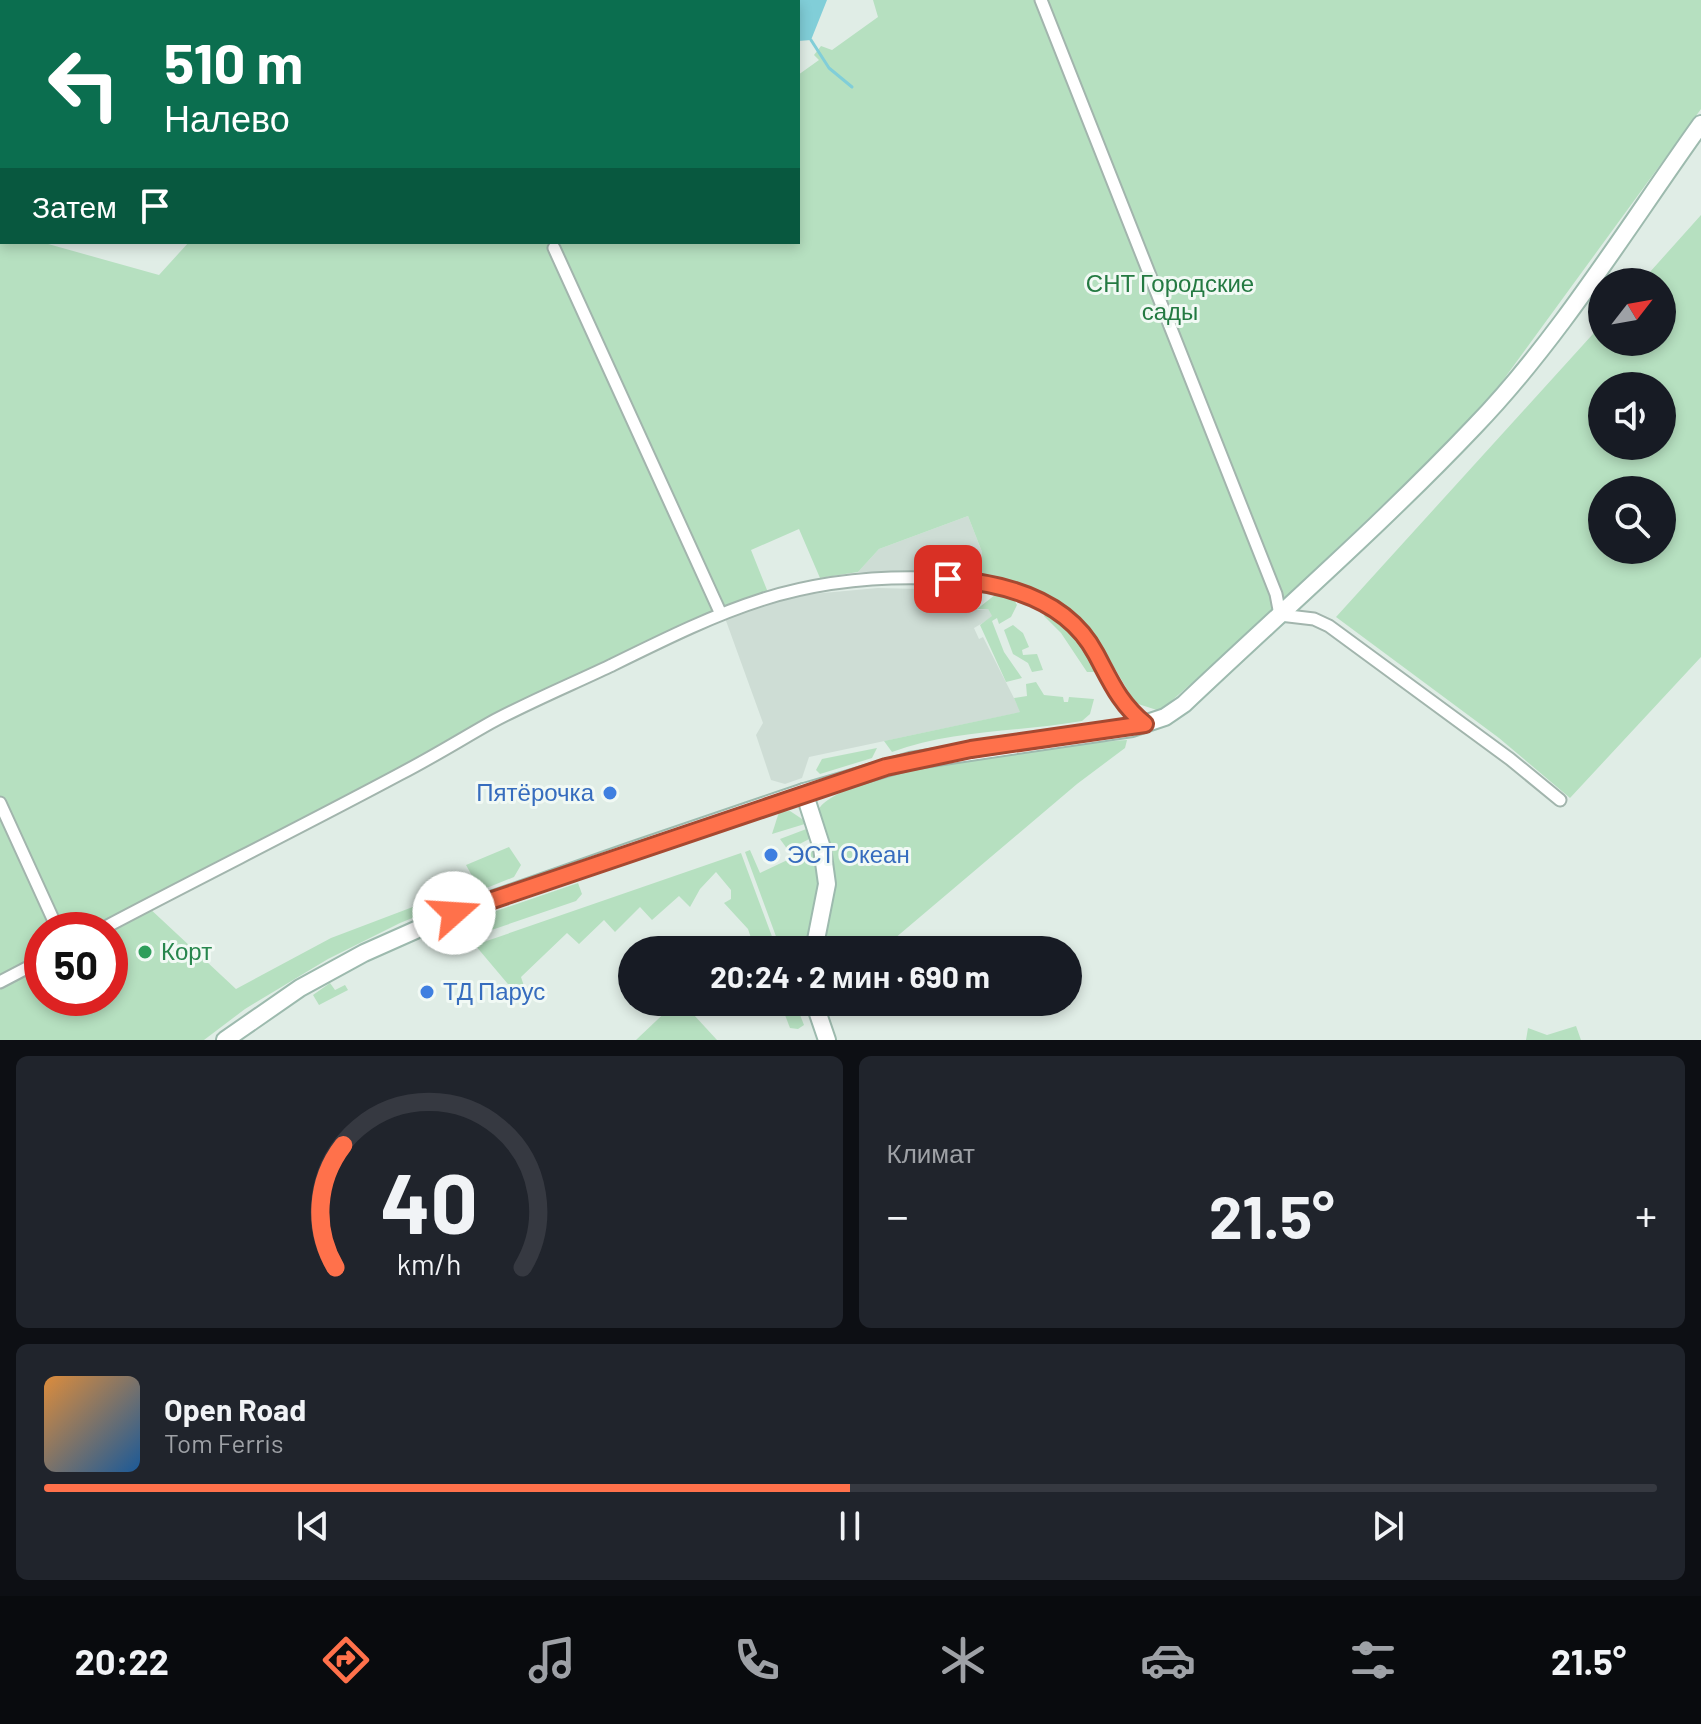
<!DOCTYPE html>
<html lang="ru">
<meta charset="utf-8">
<style>
:root{--surface:#171b24;--page:#20242c;--text:#f1f3f6;--muted:#9ea1a6;--line:#363941;--accent:#ff714b}
body{margin:0;font-family:Barlow,sans-serif;background:var(--page);color:var(--text);height:100vh;display:flex;flex-direction:column;font-size:30px;white-space:nowrap}
*{box-sizing:border-box;margin:0}
p{font-size:26px;color:var(--muted)}
.icon{flex:none;width:44px;height:44px;fill:none;stroke:currentColor;stroke-width:2;stroke-linecap:round;stroke-linejoin:round}
.map{position:relative;height:1040px;overflow:hidden}
.side{display:flex;flex-direction:column;gap:16px;padding:16px;background:#0d0f14;flex:1}
.side>*{flex:none}
.top-card{position:absolute;left:0px;top:0px;width:800px;height:244px;box-shadow:0 4px 12px #0003;background:#0b6e4f;color:#fff;overflow:hidden}
.needle{width:52px;rotate:59deg}
.tools{position:absolute;left:1588px;top:268px;display:grid;gap:16px}
.tools a{display:grid;place-items:center;width:88px;height:88px;border-radius:50%;background:var(--surface);box-shadow:0 4px 12px #0003;font-size:40px}
.speed{position:absolute;left:24px;top:912px;display:flex;gap:16px;font-size:40px;font-weight:700;text-align:center}
.speed>*{display:grid;place-content:center;width:104px;height:104px;border-radius:50%;background:var(--surface);box-shadow:0 4px 12px #0003;line-height:1}
.speed .limit{border:12px solid #d22;background:#fff;color:#111}
.pin{position:absolute;display:grid;place-items:center;width:68px;height:68px;color:#fff;margin:-34px;border-radius:16px;box-shadow:0 4px 12px #0006}
.me{position:absolute;width:88px;margin:-44px;rotate:71deg;stroke-linejoin:round;filter:drop-shadow(0 0 6px #0008)}
.turn{display:flex;align-items:center;gap:28px;height:168px;padding:0 32px;font-size:36px}
.turn .icon{width:104px;height:104px;stroke-width:2.5}
.turn b{display:block;font-size:56px;line-height:68px}
.then{display:flex;align-items:center;height:76px;padding:0 32px;background:#0003;gap:16px;font-size:30px}
.big{font-size:60px;font-weight:700;line-height:1.1}
.side .widget{flex:1;display:flex;flex-direction:column;justify-content:center;gap:12px;min-width:0;padding:0 28px;border-radius:12px;background:var(--page)}
.side .dial{align-items:center;gap:0}
.dial svg{height:208px;overflow:visible;fill:none;stroke:var(--line);stroke-width:7;stroke-linecap:round;text-anchor:middle}
.dial text{fill:var(--text);stroke:none}
.song{display:flex;align-items:center;gap:24px}
.cover{width:96px;height:96px;border-radius:12px;background:linear-gradient(135deg,hsl(30 70% 55%),hsl(210 70% 35%))}
.played{height:8px;border-radius:4px;background:linear-gradient(90deg,var(--accent) 50%,var(--line) 50%)}
.keys{display:flex;justify-content:space-around;direction:ltr}
.heat{display:flex;justify-content:space-between;align-items:center;font-size:44px;direction:ltr}
.side .tiles{flex:1;display:grid;gap:16px;grid-template-columns:1fr 1fr}
.widget:last-child{grid-column:span 2}
.trip{position:absolute;left:618px;top:936px;width:464px;height:80px;border-radius:40px;background:var(--surface);box-shadow:0 4px 12px #0003;font-weight:700;line-height:80px;text-align:center}
.tab-bar{display:flex;height:128px;justify-content:space-around;align-items:center;background:#090b0e;color:var(--muted)}
.tab-bar .icon{width:56px;height:56px}
.tab-bar .selected{color:var(--accent)}
.tab-bar b{font-size:36px;color:var(--text)}
.map>svg:first-child{display:block}
</style>
<div class="map">
<svg width="1701" height="1040" viewBox="0 0 1701 1040">
<rect width="100%" height="100%" fill="#e0ede6"/>
<!-- built -->
<g fill="#ceddd5">
<polygon points="968,516 982,552 982,574 858,572 879,549"/>
<polygon points="878,588 959,590 978,610 988,609 993,617 974,628 979,639 983,637 1021,712 809,757 802,778 785,784 771,780 756,735 763,723 725,618 756,606 812,594"/>
</g>
<!-- green -->
<g fill="#b6e0c0" fill-rule="evenodd">
<path d="M 873,0 L 1701,0 L 1701,109 L 1501,383 L 1462,429 L 1244,637 L 1160,711 L 1135,703 C 1094,632 1071,588 982,574 L 982,552 L 968,516 L 879,549 L 858,572 L 820,578 L 799,529 L 751,550 L 769,595 L 603,669 L 147,906 L 236,989 L 331,938 L 476,883 L 466,865 L 509,847 L 521,865 L 514,877 L 400,923 L 328,959 L 245,1009 L 204,1040 L 0,1040 L 0,229 L 2,242 L 41,242 L 159,275 L 189,242 L 798,242 L 798,75 L 819,60 L 814,55 L 821,46 L 832,50 L 878,17 ZM 42,930 L 110,930 L 110,998 L 42,998 Z"/>
<path d="M 1701,215 L 1701,657 L 1570,798 L 1499,738 L 1336,617 L 1602,324 L 1602,342 L 1662,342 L 1662,282 L 1641,282 ZM 1602,386 L 1662,386 L 1662,446 L 1602,446 ZM 1602,490 L 1662,490 L 1662,550 L 1602,550 Z"/>
<polygon points="1000,591 1012,596 1017,605 1011,617 999,624 997,618 992,621 1004,652 1022,678 1006,682 980,625 992,616 988,609 977,609"/>
<polygon points="1046,612 1070,627 1097,672 1087,672 1061,633 1044,616"/>
<polygon points="1013,625 1023,633 1029,647 1022,650 1023,655 1037,654 1043,670 1032,672 1028,663 1013,654 1004,630"/>
<path d="M 1036,682 L 1044,695 L 1063,697 L 1064,702 L 1068,702 L 1069,697 L 1094,699 L 1090,714 L 1082,721 C 1020,732 951,730 892,752 L 884,741 L 1020,712 L 1014,698 L 1027,696 L 1026,684 Z"/>
<path d="M 1127,740 L 1125,748 L 1077,784 L 881,950 L 819,950 L 834,878 L 831,852 L 818,811 C 836,769 1077,743 1127,740 Z"/>
<polygon points="877,748 872,758 820,774 816,770 822,759"/>
<polygon points="790,811 808,823 772,834 779,812"/>
<polygon points="809,828 813,837 788,850 780,839"/>
<polygon points="817,846 820,883 807,950 781,950 745,852 750,850 760,873"/>
<polygon points="741,853 777,950 755,950 748,929 724,903 731,899 731,890 716,872 700,889 690,907 679,896 652,920 640,907 615,932 604,920 579,944 567,933 521,977 525,989 518,996 475,945"/>
<polygon points="578,883 582,894 576,901 471,937 467,930 476,918"/>
<polygon points="330,983 335,990 345,985 348,990 319,1005 313,995"/>
<polygon points="676,1002 682,1002 717,1040 636,1040"/>
<polygon points="780,1002 795,1002 804,1025 798,1029 790,1028"/>
<polygon points="1576,1026 1581,1040 1526,1040 1528,1028 1547,1035"/>
</g>
<!-- water -->
<polygon fill="#81ced8" points="744,0 827,0 811,40 798,41 798,2"/>
<g fill="none" stroke-linecap="round" stroke-linejoin="round">
<!-- stream -->
<g stroke="#81ced8" stroke-width="3">
<polyline points="666,0 669,2"/>
<polyline points="731,2 732,0"/>
<polyline points="811,40 829,68 852,87"/>
</g>
<!-- minor casing -->
<g stroke="#a2b5ad" stroke-width="15">
<g id="minor">
<polyline points="78,0 79,2"/>
<polyline points="1041,0 1276,594 1280,615 1314,619 1329,626 1510,759 1560,800"/>
<polyline points="554,248 720,612"/>
<polyline points="0,803 58,930"/>
<path d="M 100,930 C 200,877 301,827 400,774 C 431,758 460,740 490,723 C 529,702 570,685 610,666 C 724,610 794,575 925,578 C 961,579 998,581 1031,597 C 1104,632 1091,679 1145,724"/>
<polyline points="0,982 42,960"/>
</g>
</g>
<!-- secondary casing -->
<g stroke="#9dbaae" stroke-width="20">
<g id="secondary">
<polyline points="804,792 822,848 827,884 814,950"/>
<polyline points="814,1002 827,1040"/>
<path d="M 225,1040 L 300,988 L 364,953 L 454,913 L 628,852 L 804,792 L 910,761 L 1132,728 L 1165,717 L 1184,704 C 1281,612 1383,523 1475,426 C 1559,339 1630,223 1701,124"/>
</g>
</g>
<!-- minor -->
<use href="#minor" stroke="#fff" stroke-width="11"/>
<!-- secondary -->
<use href="#secondary" stroke="#fff" stroke-width="16"/>
</g>
<g fill="none" stroke-linecap="round" stroke-linejoin="round">
<!-- route casing -->
<g stroke="#a64931" stroke-width="20">
<path id="route" d="M 454,913 L 886,767 L 971,749 L 1145,724 C 1120,704 1111,682 1096,654 C 1067,599 1005,583 948,579"/>
</g>
<!-- route -->
<use href="#route" stroke="#ff714b" stroke-width="14"/>
</g>
<!-- markers -->
<g fill="#3f7fe0" stroke="#f1f9f4" stroke-width="3">
<circle cx="610" cy="793" r="8"/>
<circle cx="771" cy="855" r="8"/>
<circle cx="427" cy="992" r="8"/>
</g>
<circle fill="#2e9e5b" stroke="#f1f9f4" stroke-width="3" cx="145" cy="952" r="8"/>
<g text-anchor="middle" stroke-width="6" stroke-linejoin="round" paint-order="stroke">
<!-- park labels -->
<g font-size="24" fill="#247a42" stroke="#f1f9f4">
<text x="1170" y="292">СНТ Городские<tspan x="1170" dy="28">сады</tspan></text>
</g>
<!-- shop labels -->
<g font-size="24" fill="#366cbe" stroke="#f1f9f4" text-anchor="start">
<text x="594" y="801" text-anchor="end">Пятёрочка</text>
<text x="787" y="863">ЭСТ Океан</text>
<text x="443" y="1000">ТД Парус</text>
</g>
<!-- leisure labels -->
<g font-size="24" fill="#27864d" stroke="#f1f9f4" text-anchor="start">
<text x="161" y="960">Корт</text>
</g>
</g>
</svg>
<div class="tools">
<a><svg class="needle" viewBox="-14 -14 28 28"><path d="M0-13l5 13h-10z" fill="#e53935"/><path d="M0 13l5-13h-10z" fill="#9ea1a6"/></svg></a>
<a><svg class="icon" aria-label="sound" viewBox="0 0 24 24"><path d="M4 9h4l5-4v14l-5-4H4zM17 9q2 3 0 6"/></svg></a>
<a><svg class="icon" aria-label="search" viewBox="0 0 24 24"><circle cx="10" cy="10" r="6"/><path d="M15 15l6 6"/></svg></a>
</div>
<div class="speed"><div class="limit">50</div></div>
<div class="pin" style="left:948px;top:579px;background:#d93025"><svg class="icon" aria-label="arrive" viewBox="0 0 24 24"><path d="M6 21V4h12l-3 4 3 4H6"/></svg></div>
<svg class="me" style="left:454px;top:913px" viewBox="-20 -20 40 40"><circle r="19" fill="#fff"/><path d="M0-13L10 11 0 6-10 11z" fill="#ff714b"/></svg>
<div class="trip">20:24 · 2 мин · 690 m</div>
<div class="top-card">
<div class="turn"><svg class="icon" aria-label="left" viewBox="0 0 24 24"><path d="M17 20v-9H6M10 6l-5 5 5 5"/></svg><div><b>510 m</b>Налево</div></div>
<div class="then">Затем<svg class="icon" aria-label="arrive" viewBox="0 0 24 24"><path d="M6 21V4h12l-3 4 3 4H6"/></svg></div>
</div>
</div>
<section class="side">
<div class="tiles">
<div class="widget dial"><svg viewBox="0 0 100 80">
<path d="M14 69A42 42 0 1 1 86 69"/>
<path d="M14 69A42 42 0 0 1 17 22" stroke="#ff714b"/>
<text x="50" y="56" font-size="32" font-weight="700">40</text>
<text x="50" y="72" font-size="11">km/h</text>
</svg></div>
<div class="widget"><p>Климат</p>
<div class="heat"><a>−</a><b class="big">21.5°</b><a>+</a></div>
</div>
<div class="widget">
<div class="song"><i class="cover"></i><div><b>Open Road</b><p>Tom Ferris</p></div></div>
<div class="played"></div>
<div class="keys"><svg class="icon" aria-label="previous" viewBox="0 0 24 24"><path d="M18 5L8 12l10 7zM5 5v14"/></svg><svg class="icon" aria-label="pause" viewBox="0 0 24 24"><path d="M8 5v14M16 5v14"/></svg><svg class="icon" aria-label="next" viewBox="0 0 24 24"><path d="M6 5l10 7-10 7zM19 5v14"/></svg></div>
</div>
</div>
</section>
<nav class="tab-bar">
<b>20:22</b>
<svg class="icon selected" aria-label="directions" viewBox="0 0 24 24"><path d="M12 3l9 9-9 9-9-9zM9 14v-3h6M13 9l2 2-2 2"/></svg>
<svg class="icon" aria-label="music" viewBox="0 0 24 24"><path d="M9 18V5l10-2v13"/><circle cx="6" cy="18" r="3"/><circle cx="16" cy="16" r="3"/></svg>
<svg class="icon" aria-label="phone" viewBox="0 0 24 24"><path d="M5 4h4l2 5-3 2q2 4 5 5l2-3 5 2v4C11 20 4 13 5 4z"/></svg>
<svg class="icon" aria-label="climate" viewBox="0 0 24 24"><path d="M12 3v18M4 7l16 10M4 17L20 7"/></svg>
<svg class="icon" aria-label="car" viewBox="0 0 24 24"><path d="M5 17H2v-5l4-1 3-4h7l3 4 3 1v5h-3M9 17h6M6 11h13"/><circle cx="7" cy="17" r="2"/><circle cx="17" cy="17" r="2"/></svg>
<svg class="icon" aria-label="filters" viewBox="0 0 24 24"><path d="M4 7h16M4 17h16"/><circle cx="9" cy="7" r="2"/><circle cx="15" cy="17" r="2"/></svg>
<b>21.5°</b>
</nav>
